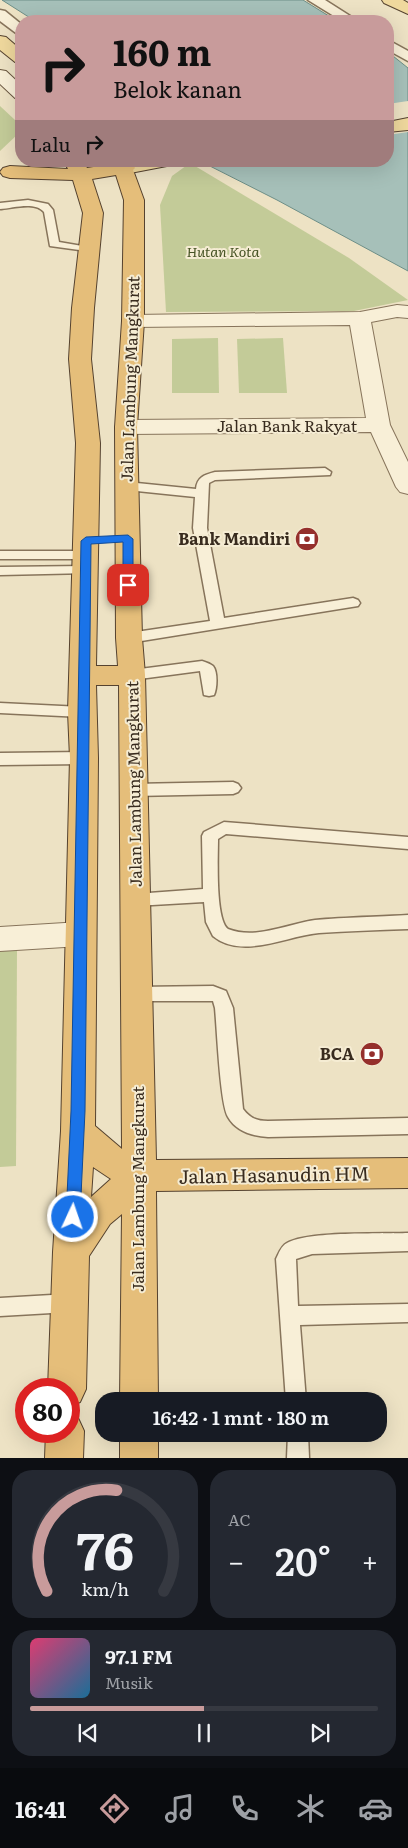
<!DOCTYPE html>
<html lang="id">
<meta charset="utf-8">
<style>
:root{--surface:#171b24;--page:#242831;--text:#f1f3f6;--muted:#9ea1a6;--line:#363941;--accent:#c89b9b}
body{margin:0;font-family:Literata,serif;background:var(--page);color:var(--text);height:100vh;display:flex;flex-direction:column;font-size:19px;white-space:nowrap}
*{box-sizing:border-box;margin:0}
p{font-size:16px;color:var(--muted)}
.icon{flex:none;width:28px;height:28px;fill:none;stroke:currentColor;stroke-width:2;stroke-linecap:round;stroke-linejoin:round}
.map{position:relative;height:1458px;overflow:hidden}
.drawer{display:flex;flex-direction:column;gap:12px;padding:12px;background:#0d0f14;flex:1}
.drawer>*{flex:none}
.guide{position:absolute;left:15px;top:15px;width:379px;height:152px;border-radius:20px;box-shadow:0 5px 20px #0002;background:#c89b9b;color:#111;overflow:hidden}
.speed{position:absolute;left:15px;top:1378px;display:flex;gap:10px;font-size:25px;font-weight:700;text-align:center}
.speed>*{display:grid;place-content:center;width:65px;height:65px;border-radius:50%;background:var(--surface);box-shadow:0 5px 20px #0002;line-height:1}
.speed .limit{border:8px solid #d22;background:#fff;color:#111}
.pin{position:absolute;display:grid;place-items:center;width:42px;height:42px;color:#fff;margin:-21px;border-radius:10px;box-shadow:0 2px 8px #0006}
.me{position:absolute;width:55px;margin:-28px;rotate:3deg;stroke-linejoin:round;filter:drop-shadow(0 0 4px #0008)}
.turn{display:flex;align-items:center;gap:18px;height:105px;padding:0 15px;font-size:22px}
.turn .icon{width:65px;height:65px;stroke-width:2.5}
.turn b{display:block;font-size:35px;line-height:42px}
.then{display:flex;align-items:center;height:48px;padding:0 15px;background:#0003;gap:10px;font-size:19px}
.big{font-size:38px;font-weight:600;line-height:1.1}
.drawer .widget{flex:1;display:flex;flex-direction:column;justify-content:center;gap:8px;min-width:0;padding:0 18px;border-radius:20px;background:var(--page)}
.drawer .dial{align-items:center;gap:0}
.dial svg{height:130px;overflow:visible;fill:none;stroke:var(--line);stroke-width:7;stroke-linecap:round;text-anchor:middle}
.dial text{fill:var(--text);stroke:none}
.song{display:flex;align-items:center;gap:15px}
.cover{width:60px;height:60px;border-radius:8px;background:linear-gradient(135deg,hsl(340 70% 55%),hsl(200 70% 35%))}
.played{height:5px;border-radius:2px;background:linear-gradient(90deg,var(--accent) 50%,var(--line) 50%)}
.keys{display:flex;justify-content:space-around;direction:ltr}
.heat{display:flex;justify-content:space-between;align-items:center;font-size:28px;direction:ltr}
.drawer .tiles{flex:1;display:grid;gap:12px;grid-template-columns:1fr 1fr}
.widget:last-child{grid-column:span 2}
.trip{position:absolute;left:95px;top:1392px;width:292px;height:50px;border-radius:20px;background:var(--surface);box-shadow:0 5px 20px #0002;font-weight:600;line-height:50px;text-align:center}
.dock{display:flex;height:80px;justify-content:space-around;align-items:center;background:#090b0e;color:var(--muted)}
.dock .icon{width:35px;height:35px}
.dock .current{color:var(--accent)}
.dock b{font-size:22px;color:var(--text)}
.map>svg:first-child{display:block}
</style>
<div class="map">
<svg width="408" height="1458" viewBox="0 0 408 1458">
<rect width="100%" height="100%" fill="#ede2c4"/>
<!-- green -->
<g fill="#c3cb98">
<polygon points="0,106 15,120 19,133 0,151"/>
<polygon points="190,163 349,258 408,300 354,311 166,312 160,205 172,176"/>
<polygon points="218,338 219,393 172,393 172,339"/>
<polygon points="283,338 287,393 239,393 237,339"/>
<polygon points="17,949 16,1166 0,1167 0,951"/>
</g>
<!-- water -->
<g fill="#a6c0b9" stroke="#6d8e87">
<polygon points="2,0 303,0 337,21 35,21"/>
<polygon points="388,52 408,68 408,271 277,200 200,161 388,161"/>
</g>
<!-- pier -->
<polygon fill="#ede2c4" points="408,101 408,132 388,135 388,104"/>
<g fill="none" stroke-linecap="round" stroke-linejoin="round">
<!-- service casing -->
<g stroke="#87745b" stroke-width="3">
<g id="service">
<path d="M 28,200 L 48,204 L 53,210 L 59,242 L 94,248 L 96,250 L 94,252 L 50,246 L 44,212 C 35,201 13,208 0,209 L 0,203 Z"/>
<path d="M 325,468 L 331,472 L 330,475 L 215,480 L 209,483 L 207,528 L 224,618 L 353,598 L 358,600 L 360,603 L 358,606 L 129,643 L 124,641 L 122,638 L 124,635 L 129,633 L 210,621 L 193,528 L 195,497 L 127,490 L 122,489 L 121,486 L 122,483 L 127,482 L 196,489 C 197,477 204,475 215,472 Z"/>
<polygon points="0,551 86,551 91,552 93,555 91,558 86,559 0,559"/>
<polygon points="85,566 90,567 92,570 90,573 0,575 0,567"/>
<path d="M 202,661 C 206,662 210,664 213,666 C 218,672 217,689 214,695 L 209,696 L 204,695 L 200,671 L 132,680 L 127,679 L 125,675 L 127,671 L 132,670 Z"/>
<polygon points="0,703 82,707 87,708 89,712 87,716 82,717 0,713"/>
<polygon points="84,752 89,754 92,758 89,762 84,764 0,765 0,753"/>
<polygon points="233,782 238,784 241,788 238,792 233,794 133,796 128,794 125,790 128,786 133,784"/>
<path d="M 224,822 L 408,837 L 408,849 L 226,834 L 218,839 C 218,857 215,919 228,929 C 256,940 287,924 315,920 C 346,917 377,917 408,915 L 408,929 C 378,930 348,931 319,933 C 286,936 242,960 213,936 L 206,922 L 204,902 L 135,906 L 129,905 L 127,900 L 129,895 L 135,894 L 203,889 L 202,836 L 204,832 Z"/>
<path d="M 213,986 L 226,991 L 233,1008 L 243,1109 C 250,1118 256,1121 268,1121 L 408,1118 L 408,1134 L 268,1137 C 252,1136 236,1131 228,1117 C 220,1104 217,1028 215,1008 L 213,1001 L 137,1001 L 131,999 L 128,994 L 131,989 L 137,987 Z"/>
<path d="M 408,1233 L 408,1251 L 312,1254 L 296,1259 L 298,1306 L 408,1304 L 408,1322 L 300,1325 L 306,1401 L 286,1401 L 276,1259 C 279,1253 281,1246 287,1243 C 307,1231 382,1234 408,1233 Z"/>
<polygon points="69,1294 76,1296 79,1303 76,1310 69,1312 0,1316 0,1298"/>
<polygon points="288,1434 308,1434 309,1458 287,1458"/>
</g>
</g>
<!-- pedestrian casing -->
<g stroke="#87745b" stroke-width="3">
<g id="pedestrian">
<polygon points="308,0 325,0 358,21 342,21"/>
<polygon points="0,10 5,11 21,24 21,34 16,33 0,21"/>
<polygon points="388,40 408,51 408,61 388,50"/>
</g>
</g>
<!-- minor casing -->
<g stroke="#87745b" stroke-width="2">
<g id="minor">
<polygon points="397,305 408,306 408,318 397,317 371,322 390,425 408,462 408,494 400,492 396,487 371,432 126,434 118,432 115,427 118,422 126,420 366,418 350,325 133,327 125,326 122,321 125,316 133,315 360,312"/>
<polygon points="81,922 92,925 96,934 92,943 81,946 0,951 0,927"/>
</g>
</g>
<!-- secondary casing -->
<g stroke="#69553e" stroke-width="2">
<polygon id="secondary" points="0,70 6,71 21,85 21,99 15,98 0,84"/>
</g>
<!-- primary casing -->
<g stroke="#55422f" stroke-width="2">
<g id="primary">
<polygon points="382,0 403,0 408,3 408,14 384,3"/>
<polygon points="0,36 6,37 21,50 21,63 15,62 0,50"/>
<polygon points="408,118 408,130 388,132 388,122"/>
<polygon points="131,161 174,161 172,165 125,174 118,172 115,168 118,164"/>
</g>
</g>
<!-- trunk casing -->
<g stroke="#55422f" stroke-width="2">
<g id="trunk">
<path d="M 64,161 L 83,161 L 87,168 L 113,164 L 112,161 L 131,161 L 135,168 L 133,170 L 144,200 L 144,321 L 137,427 L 142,638 L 145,675 L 156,1160 L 408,1158 L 408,1188 L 156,1191 L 158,1401 L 120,1401 L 122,1214 L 110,1224 L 89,1256 L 86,1389 L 80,1402 L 69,1407 L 69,1389 L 48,1389 L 53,1252 L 61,1131 L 70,758 L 68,712 L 76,443 L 69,359 L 72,308 L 83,213 L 73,180 L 10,178 L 3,176 L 0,172 L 3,168 L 10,166 L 68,169 ZM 116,175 L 124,200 L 122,321 L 115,427 L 116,638 L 118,666 L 96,666 L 100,443 L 91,359 L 94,308 L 103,213 L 92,179 ZM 96,685 L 119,685 L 122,1149 L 95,1126 L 98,758 ZM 93,1167 L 111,1179 L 91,1197 Z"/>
<polygon points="69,1414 78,1418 84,1431 83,1458 45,1458 46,1431 69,1431"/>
<rect x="120" y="1434" width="38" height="24"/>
</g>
</g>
<!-- service -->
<use href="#service" fill="#f8efd7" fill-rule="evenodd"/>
<!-- pedestrian -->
<use href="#pedestrian" fill="#f8efd7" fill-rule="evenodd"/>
<!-- minor -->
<use href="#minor" fill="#f8efd7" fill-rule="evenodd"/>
<!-- secondary -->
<use href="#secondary" fill="#f8efd7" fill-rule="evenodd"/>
<!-- primary -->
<use href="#primary" fill="#efd89d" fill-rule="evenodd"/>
<!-- trunk -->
<use href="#trunk" fill="#e5be7a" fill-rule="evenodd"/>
</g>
<!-- route -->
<polygon fill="#1a73e8" stroke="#114b97" points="128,535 133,539 133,585 128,588 123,585 123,542 91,544 85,1111 80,1217 78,1222 73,1224 68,1222 66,1217 71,1111 81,541 86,537"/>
<!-- icons -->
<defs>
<g id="bank-disc" transform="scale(1.25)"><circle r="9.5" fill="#952f2c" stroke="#f5ecd3"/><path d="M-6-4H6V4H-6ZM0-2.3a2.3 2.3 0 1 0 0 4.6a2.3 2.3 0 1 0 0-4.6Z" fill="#fff"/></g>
</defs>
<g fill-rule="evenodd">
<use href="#bank-disc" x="307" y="539"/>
<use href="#bank-disc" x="372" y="1054"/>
</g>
<g text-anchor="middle" stroke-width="4" stroke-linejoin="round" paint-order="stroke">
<!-- far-park labels -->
<g font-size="14" font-style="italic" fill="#475425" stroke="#f5ecd3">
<text x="223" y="257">Hutan Kota</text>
</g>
<!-- street labels -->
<g font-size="16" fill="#382b1e" stroke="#f5ecd3">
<text transform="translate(130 379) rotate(-88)" y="6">Jalan Lambung Mangkurat</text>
<text x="287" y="432">Jalan Bank Rakyat</text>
<text transform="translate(134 784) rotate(-91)" y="6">Jalan Lambung Mangkurat</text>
<text transform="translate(138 1189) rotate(-90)" y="6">Jalan Lambung Mangkurat</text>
</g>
<!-- poi labels -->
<g font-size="16" font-weight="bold" fill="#382b1e" stroke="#f5ecd3" text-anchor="end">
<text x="290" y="545">Bank Mandiri</text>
<text x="354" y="1060">BCA</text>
</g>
<!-- near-street labels -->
<g font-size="19" fill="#382b1e" stroke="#f5ecd3">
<text transform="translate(274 1175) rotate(-1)" y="7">Jalan Hasanudin HM</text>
</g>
</g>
</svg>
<div class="speed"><div class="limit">80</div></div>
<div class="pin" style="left:128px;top:585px;background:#d93025"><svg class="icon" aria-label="arrive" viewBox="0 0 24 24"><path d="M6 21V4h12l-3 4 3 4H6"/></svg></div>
<svg class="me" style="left:73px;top:1217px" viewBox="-20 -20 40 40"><circle r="17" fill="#1a73e8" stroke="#fff" stroke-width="3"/><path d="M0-11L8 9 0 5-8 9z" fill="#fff"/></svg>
<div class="trip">16:42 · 1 mnt · 180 m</div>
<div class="guide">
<div class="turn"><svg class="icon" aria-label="right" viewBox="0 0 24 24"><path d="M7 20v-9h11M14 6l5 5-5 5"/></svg><div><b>160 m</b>Belok kanan</div></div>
<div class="then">Lalu<svg class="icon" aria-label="right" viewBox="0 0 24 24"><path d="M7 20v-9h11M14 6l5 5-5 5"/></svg></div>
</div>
</div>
<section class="drawer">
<div class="tiles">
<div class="widget dial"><svg viewBox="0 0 100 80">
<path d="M14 69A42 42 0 1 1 86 69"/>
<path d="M14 69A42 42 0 0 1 57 7" stroke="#c89b9b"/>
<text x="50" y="56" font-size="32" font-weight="700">76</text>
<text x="50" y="72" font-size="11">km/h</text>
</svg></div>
<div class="widget"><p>AC</p>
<div class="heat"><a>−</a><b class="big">20°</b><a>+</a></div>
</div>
<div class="widget">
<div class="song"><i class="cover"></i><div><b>97.1 FM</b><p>Musik</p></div></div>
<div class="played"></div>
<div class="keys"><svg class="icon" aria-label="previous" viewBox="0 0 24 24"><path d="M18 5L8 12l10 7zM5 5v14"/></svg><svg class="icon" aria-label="pause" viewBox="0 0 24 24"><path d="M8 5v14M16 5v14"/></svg><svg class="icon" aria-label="next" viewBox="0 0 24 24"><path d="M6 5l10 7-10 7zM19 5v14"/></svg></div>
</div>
</div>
</section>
<nav class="dock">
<b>16:41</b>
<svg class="icon current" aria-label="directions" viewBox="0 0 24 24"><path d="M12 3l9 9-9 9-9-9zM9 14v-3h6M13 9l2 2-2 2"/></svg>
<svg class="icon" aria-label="music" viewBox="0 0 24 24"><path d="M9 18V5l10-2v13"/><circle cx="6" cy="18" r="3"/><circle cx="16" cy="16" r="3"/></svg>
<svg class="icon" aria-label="phone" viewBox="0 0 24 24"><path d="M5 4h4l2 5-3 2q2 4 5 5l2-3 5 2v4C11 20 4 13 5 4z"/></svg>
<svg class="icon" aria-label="climate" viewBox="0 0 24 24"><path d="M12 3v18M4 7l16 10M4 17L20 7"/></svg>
<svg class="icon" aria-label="car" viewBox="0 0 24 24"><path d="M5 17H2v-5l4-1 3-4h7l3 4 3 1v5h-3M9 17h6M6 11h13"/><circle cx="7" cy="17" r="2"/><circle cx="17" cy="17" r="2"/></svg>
</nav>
